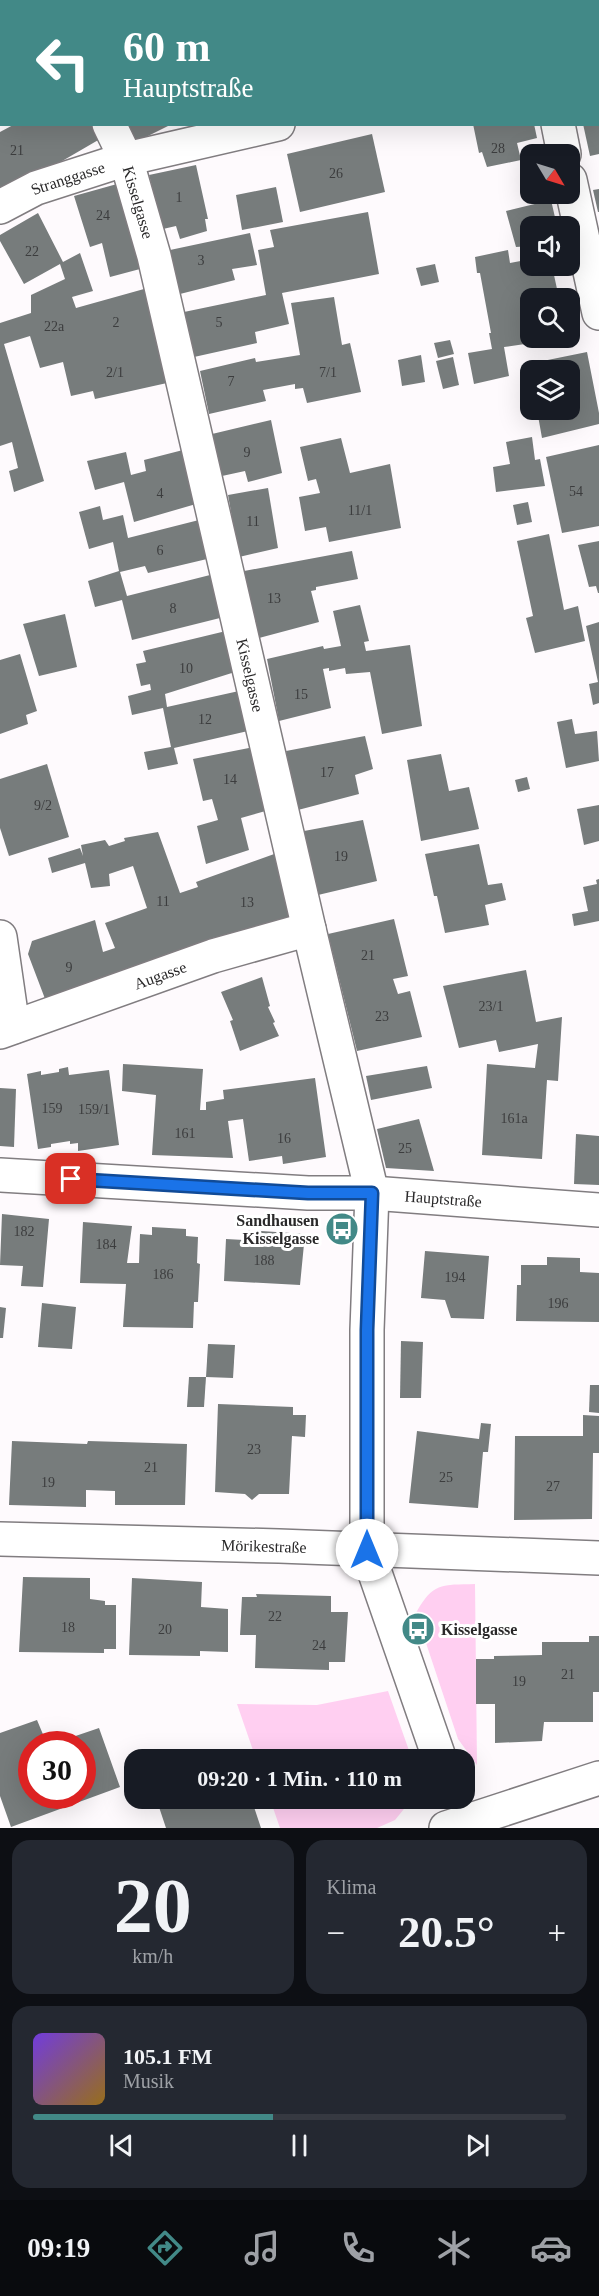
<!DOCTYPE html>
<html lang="de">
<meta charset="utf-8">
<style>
:root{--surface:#171b24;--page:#242831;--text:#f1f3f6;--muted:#9ea1a6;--line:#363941;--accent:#428987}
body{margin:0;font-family:"Times New Roman",serif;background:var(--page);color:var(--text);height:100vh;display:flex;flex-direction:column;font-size:22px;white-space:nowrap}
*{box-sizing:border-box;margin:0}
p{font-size:20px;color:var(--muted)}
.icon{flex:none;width:33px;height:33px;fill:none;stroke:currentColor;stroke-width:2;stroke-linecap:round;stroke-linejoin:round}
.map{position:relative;height:1828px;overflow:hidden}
.side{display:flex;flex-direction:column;gap:12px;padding:12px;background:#0d0f14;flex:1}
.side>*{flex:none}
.top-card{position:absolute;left:0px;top:0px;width:600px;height:126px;box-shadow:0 6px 24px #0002;background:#428987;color:#fff;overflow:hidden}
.needle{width:39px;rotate:128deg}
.buttons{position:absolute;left:520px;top:144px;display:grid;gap:12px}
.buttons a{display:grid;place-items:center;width:60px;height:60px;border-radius:12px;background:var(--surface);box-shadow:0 6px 24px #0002;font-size:30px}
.speed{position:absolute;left:18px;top:1731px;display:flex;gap:12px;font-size:30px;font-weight:700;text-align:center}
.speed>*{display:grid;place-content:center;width:78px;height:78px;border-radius:50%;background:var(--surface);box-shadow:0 6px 24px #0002;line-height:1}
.speed .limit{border:9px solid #d22;background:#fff;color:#111}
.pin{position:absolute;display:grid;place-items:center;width:51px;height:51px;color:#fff;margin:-26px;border-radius:12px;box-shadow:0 3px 9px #0006}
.me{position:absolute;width:66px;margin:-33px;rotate:0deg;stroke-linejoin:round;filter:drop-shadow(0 0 4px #0008)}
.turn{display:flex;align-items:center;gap:21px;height:126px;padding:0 24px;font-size:27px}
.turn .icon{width:78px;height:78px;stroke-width:2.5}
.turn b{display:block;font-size:42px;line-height:51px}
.big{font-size:45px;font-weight:700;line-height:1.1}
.side .tile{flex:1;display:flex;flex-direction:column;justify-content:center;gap:9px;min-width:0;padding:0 21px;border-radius:18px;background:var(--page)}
.side .dial{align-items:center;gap:0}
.dial b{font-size:78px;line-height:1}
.song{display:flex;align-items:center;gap:18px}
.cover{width:72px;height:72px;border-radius:9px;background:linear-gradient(135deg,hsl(260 70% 55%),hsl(40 70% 35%))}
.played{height:6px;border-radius:3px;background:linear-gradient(90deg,var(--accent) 45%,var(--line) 45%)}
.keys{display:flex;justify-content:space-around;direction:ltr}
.heat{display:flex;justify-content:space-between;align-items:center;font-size:33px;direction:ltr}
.side .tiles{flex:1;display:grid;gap:12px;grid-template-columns:1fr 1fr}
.tile:last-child{grid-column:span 2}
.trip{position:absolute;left:124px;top:1749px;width:351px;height:60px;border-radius:18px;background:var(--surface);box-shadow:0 6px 24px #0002;font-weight:700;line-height:60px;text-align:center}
.tabs{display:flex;height:96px;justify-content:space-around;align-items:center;background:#090b0e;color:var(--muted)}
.tabs .icon{width:42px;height:42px}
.tabs .active{color:var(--accent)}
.tabs b{font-size:27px;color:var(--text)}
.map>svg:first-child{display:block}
</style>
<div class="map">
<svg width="599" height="1828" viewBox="0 0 599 1828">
<rect width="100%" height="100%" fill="#fefafd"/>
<!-- green -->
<g fill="#ffcff1">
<path d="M 475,1584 L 477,1765 L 458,1739 L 416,1613 C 433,1582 442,1585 475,1584 Z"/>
<polygon points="388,1691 412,1759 256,1759 237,1704 317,1705"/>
<polygon points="270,1799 270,1798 412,1799 395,1820 377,1828 280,1828"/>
</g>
<!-- building -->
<g fill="#777c7c">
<polygon points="15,124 93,124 100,139 45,171 43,167 0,190 0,132"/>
<polygon points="123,124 172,124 134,143"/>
<polygon points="473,124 534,124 537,138 517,143 521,160 487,167 482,152 479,153"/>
<polygon points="583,124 599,124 599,154 590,156"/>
<polygon points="372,134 385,192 300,212 287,154"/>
<polygon points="196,165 208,219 205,219 207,231 180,239 176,226 163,229 149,175"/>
<polygon points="117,184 140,269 110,277 102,243 90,247 74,196"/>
<polygon points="276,187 283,222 242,230 236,195"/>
<polygon points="599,189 599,212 598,212 593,190"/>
<polygon points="551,200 557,226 531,226 531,246 516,247 506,211"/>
<polygon points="368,212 379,274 282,293 289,324 255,332 257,343 194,357 184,312 266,295 258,250 274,247 270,230"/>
<polygon points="38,213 63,262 80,253 93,291 72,297 76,308 144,289 167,383 95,399 93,391 71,396 63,362 40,368 30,336 4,344 44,481 14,492 9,471 18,468 12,442 0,446 0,323 31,313 31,295 65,279 60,264 24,284 0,241 0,235"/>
<polygon points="250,233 257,265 232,269 235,280 180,294 170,250"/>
<polygon points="508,250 510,263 531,259 531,266 552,266 559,298 531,298 531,328 523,330 525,344 504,347 509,376 474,384 468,353 492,349 489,333 491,333 480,273 477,273 475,257"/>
<polygon points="435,264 439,282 421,286 416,268"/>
<polygon points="334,297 342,345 350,343 361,392 307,403 303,388 295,389 295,384 263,390 266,401 209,414 200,371 255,358 256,362 300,355 291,303"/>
<polygon points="450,340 454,354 438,358 434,343"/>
<polygon points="587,352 599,413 599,424 542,438 537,410 570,410 570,370 529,370 528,364"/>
<polygon points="421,355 425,382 402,386 398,360"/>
<polygon points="453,357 459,385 443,389 436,361"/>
<polygon points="271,420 282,473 248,482 245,471 222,476 212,434"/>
<polygon points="532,437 535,460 540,459 545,486 496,492 493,467 510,464 506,442"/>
<polygon points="341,438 350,473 390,464 401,528 329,542 326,527 305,531 299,497 320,493 316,479 308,481 300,447"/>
<polygon points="599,445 599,526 562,533 546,457"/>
<polygon points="183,450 196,504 134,522 124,482 95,490 87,461 126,452 131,475 146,471 144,460"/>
<polygon points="268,488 278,548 239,557 228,495"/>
<polygon points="528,502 532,522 517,525 513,505"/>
<polygon points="100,506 103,520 123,515 128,538 199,520 207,559 148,573 145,566 120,572 127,596 214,574 224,617 132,640 122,600 95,607 88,581 119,571 113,542 89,549 79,512"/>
<polygon points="549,534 564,610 578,606 585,641 535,653 526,618 533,616 517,541"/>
<polygon points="599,541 599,593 598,593 596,586 589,587 578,545"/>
<polygon points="352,551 358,579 316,587 316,590 311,591 319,622 259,638 244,571"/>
<polygon points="360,605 369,641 364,642 366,651 410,645 422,726 382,734 370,672 346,674 345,668 329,671 329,668 323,669 331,708 279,721 267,659 323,646 324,649 341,646 333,611"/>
<polygon points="65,614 77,667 39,676 23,624"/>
<polygon points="599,622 599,703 593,705 589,684 598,682 586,626"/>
<polygon points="226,631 235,672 165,694 167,707 239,691 248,731 174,748 178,764 148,770 144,752 171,747 163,708 132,715 128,696 151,690 150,684 141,686 136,664 146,662 143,651"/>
<polygon points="20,654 37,711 26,715 28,724 0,734 0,660"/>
<polygon points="572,719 575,734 597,731 599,761 566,768 557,722"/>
<polygon points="365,736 373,769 355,775 359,794 298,810 286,751"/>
<polygon points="254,747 269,810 241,818 249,850 206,864 197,826 218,820 212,799 203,801 193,759"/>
<polygon points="441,754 449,791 469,787 479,829 421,841 407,760"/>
<polygon points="47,764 69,837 9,856 0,828 0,779"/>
<polygon points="527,777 530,789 518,792 515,780"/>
<polygon points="599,805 599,841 584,845 577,809"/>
<polygon points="363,820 377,881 318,895 304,831"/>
<polygon points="158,832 180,893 198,887 196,882 277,853 294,918 219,946 216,937 199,943 202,951 47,1004 28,954 32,941 95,920 103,952 115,948 105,923 147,908 133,866 109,874 110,886 91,888 85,863 52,873 48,858 80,848 83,856 81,845 105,840 109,846 125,841 124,838"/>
<polygon points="479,844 488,885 502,883 506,900 485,905 489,925 445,933 437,896 434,896 425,854"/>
<polygon points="599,879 599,921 574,926 572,914 588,911 583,887 597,884 596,880"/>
<polygon points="394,919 408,976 393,979 398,994 410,991 422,1037 357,1051 328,934"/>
<polygon points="526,970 536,1022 562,1017 558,1081 547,1080 542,1159 482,1155 487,1064 535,1068 538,1044 499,1052 496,1040 459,1048 443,986"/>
<polygon points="262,977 270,1006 268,1007 275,1022 273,1023 279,1036 240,1051 230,1021 233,1020 221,992"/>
<polygon points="123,1064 203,1069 200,1110 206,1110 206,1102 224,1099 223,1090 315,1078 326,1157 283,1164 282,1156 249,1161 243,1119 228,1121 233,1158 152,1155 156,1095 122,1091"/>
<polygon points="427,1066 432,1088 371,1100 366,1076"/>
<polygon points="68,1067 69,1075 109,1070 119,1145 78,1151 78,1143 70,1144 70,1141 51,1144 51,1147 38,1149 27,1074 41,1071 41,1075 59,1072 59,1069"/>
<polygon points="0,1088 16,1089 14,1147 0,1146"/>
<polygon points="419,1119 434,1171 386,1168 377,1129"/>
<polygon points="576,1134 599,1136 599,1185 574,1184"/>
<polygon points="2,1214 49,1219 43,1287 21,1286 23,1266 0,1265"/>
<polygon points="83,1222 132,1226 127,1263 139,1263 140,1234 152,1235 152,1227 186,1229 186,1236 198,1237 197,1263 200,1264 198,1302 194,1302 193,1328 123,1327 126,1284 80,1283"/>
<polygon points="245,1230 305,1234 300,1285 224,1281 226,1239 244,1240"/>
<polygon points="425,1251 489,1256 484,1319 451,1318 445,1300 421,1298"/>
<polygon points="547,1257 580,1258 580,1272 599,1273 599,1322 516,1321 517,1285 521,1285 521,1265 547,1265"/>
<polygon points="42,1303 76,1307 72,1349 38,1347"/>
<polygon points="0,1307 6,1308 3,1338 0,1338"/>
<polygon points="401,1341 423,1342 421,1398 400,1398"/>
<polygon points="208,1344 235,1345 233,1378 206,1377"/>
<polygon points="189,1377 206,1377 204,1407 187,1407"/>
<polygon points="590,1385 599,1385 599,1413 589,1412"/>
<polygon points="218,1404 293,1407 293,1415 306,1415 305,1437 292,1436 289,1494 259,1494 252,1500 245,1494 215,1492"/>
<polygon points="583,1415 599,1416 599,1453 593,1453 592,1519 514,1520 515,1436 583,1436"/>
<polygon points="481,1423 491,1424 488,1452 483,1452 478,1508 409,1503 417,1431 479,1439"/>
<polygon points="12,1441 87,1444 88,1441 187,1444 185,1505 115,1505 115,1491 86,1490 86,1507 9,1505"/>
<polygon points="23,1577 90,1578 90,1599 105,1601 105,1605 116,1605 116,1649 104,1649 104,1653 19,1652"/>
<polygon points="132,1578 202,1582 201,1607 228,1609 228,1652 200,1651 200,1656 129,1655"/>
<polygon points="256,1594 331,1596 331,1612 348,1612 345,1662 329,1662 329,1670 255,1668 256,1635 240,1635 242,1597 257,1597"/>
<polygon points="589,1636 599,1636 599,1692 593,1692 593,1722 544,1722 542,1741 495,1743 495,1704 476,1704 476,1659 494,1659 494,1656 542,1655 542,1642 589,1642"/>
<polygon points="37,1720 47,1744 32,1744 32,1796 82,1796 82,1744 52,1744 99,1728 120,1787 11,1827 0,1796 0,1733"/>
<polygon points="156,1798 251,1798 261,1828 166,1828"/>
</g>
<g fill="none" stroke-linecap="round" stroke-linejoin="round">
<!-- minor casing -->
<g stroke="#817d80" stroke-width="36">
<g id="minor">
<polyline points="49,0 50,2"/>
<polyline points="531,0 531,2"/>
<polyline points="598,54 599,54"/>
<path id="s1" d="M 109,124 L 126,159 L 154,256 L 309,929 L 372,1193 L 367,1330 L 367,1550 L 440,1760"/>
<polyline points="558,124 564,154"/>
<polyline points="570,180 599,313"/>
<path id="s2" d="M 0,207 L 36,188 L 126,159 L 278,124"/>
<polyline points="0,937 13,1027"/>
<path id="s3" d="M 0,1032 L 213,956 L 309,929"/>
<path id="s4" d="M 0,1175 L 308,1193 L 372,1193 L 599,1210"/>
<path id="s5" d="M 0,1539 L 279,1546 L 599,1558"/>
<polyline points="446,1828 599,1778"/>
</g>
</g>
<!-- minor -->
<use href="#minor" stroke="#fff" stroke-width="33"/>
</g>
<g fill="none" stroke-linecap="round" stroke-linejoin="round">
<!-- route casing -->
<g stroke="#114b97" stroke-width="15">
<polyline id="route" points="71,1179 308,1193 372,1193 367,1330 367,1550"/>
</g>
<!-- route -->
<use href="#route" stroke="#1a73e8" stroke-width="10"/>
</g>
<!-- icons -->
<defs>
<g id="bus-disc" transform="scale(1.725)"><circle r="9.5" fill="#428987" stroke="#fff"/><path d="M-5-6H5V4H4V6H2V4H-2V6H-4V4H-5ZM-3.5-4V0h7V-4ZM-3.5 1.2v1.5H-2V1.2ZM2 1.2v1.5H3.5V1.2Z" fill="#fff"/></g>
</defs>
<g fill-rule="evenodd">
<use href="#bus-disc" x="342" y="1229"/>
<use href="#bus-disc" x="418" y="1629"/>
</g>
<g text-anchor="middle" stroke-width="6" stroke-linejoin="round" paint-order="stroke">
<!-- number labels -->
<g font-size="14" fill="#3c3d3e">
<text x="498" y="153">28</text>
<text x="17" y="155">21</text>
<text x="336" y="178">26</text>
<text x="179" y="202">1</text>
<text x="103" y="220">24</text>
<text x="32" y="256">22</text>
<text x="201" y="265">3</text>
<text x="116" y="327">2</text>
<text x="219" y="327">5</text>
<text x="54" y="331">22a</text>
<text x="115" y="377">2/1</text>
<text x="328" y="377">7/1</text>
<text x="231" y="386">7</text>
<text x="247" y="457">9</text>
<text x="576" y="496">54</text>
<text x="160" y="498">4</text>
<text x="360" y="515">11/1</text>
<text x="253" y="526">11</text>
<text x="160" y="555">6</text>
<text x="274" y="603">13</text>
<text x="173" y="613">8</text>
<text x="186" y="673">10</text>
<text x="301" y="699">15</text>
<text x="205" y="724">12</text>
<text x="327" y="777">17</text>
<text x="230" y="784">14</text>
<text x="43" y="810">9/2</text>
<text x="341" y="861">19</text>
<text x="163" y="906">11</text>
<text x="247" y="907">13</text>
<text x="368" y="960">21</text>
<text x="69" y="972">9</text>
<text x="491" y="1011">23/1</text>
<text x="382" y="1021">23</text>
<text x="52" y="1113">159</text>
<text x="94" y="1114">159/1</text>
<text x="514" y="1123">161a</text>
<text x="185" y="1138">161</text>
<text x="284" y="1143">16</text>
<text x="405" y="1153">25</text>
<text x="24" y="1236">182</text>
<text x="106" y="1249">184</text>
<text x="264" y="1265">188</text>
<text x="163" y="1279">186</text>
<text x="455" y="1282">194</text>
<text x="558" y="1308">196</text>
<text x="254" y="1454">23</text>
<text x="151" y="1472">21</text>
<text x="446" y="1482">25</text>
<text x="48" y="1487">19</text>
<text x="553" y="1491">27</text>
<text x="275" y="1621">22</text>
<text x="68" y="1632">18</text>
<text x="165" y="1634">20</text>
<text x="319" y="1650">24</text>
<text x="568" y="1679">21</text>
<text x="519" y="1686">19</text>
</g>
<!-- street labels -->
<g font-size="16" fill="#292829" stroke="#fff">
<text dy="6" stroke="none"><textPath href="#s2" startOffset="74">Stranggasse</textPath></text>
<text dy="6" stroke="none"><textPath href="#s1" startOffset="84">Kisselgasse</textPath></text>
<text dy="6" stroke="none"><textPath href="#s1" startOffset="570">Kisselgasse</textPath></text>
<text dy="6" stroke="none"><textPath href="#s3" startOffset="170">Augasse</textPath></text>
<text dy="6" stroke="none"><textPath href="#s4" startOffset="444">Hauptstraße</textPath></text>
<text dy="6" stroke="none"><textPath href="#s5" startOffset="264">Mörikestraße</textPath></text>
</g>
<!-- poi labels -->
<g font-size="16" font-weight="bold" fill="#292829" stroke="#fff" text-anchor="end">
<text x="319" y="1226">Sandhausen<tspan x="319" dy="18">Kisselgasse</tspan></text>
<text x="441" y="1635" text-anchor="start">Kisselgasse</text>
</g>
</g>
</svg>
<div class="buttons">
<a><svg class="needle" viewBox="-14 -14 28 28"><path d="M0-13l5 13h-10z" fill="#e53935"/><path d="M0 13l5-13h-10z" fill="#9ea1a6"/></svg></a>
<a><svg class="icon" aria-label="sound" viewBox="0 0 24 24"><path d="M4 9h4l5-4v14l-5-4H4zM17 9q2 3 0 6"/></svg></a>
<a><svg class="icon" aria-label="search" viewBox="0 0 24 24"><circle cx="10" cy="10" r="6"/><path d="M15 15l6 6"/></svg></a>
<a><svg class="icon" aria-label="layers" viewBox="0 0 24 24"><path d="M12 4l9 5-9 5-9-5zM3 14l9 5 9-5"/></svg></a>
</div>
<div class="speed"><div class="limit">30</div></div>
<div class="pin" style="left:71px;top:1179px;background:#d93025"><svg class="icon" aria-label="arrive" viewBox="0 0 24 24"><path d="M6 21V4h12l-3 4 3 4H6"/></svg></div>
<svg class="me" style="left:367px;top:1550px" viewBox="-20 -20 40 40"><circle r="19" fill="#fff"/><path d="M0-13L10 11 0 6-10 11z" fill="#1a73e8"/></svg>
<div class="trip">09:20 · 1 Min. · 110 m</div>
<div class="top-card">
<div class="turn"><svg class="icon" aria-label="left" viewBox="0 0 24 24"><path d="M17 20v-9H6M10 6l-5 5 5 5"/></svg><div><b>60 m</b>Hauptstraße</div></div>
</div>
</div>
<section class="side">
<div class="tiles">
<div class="tile dial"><b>20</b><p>km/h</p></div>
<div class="tile"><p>Klima</p>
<div class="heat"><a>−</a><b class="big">20.5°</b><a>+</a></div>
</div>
<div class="tile">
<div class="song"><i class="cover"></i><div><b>105.1 FM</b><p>Musik</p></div></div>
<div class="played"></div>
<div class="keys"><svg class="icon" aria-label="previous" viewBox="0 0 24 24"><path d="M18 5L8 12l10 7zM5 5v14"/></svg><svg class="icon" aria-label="pause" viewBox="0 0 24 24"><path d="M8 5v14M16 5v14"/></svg><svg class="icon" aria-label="next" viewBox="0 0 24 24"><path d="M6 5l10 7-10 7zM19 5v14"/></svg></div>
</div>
</div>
</section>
<nav class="tabs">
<b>09:19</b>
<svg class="icon active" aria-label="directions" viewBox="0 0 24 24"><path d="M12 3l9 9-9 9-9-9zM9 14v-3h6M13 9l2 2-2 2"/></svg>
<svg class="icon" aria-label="music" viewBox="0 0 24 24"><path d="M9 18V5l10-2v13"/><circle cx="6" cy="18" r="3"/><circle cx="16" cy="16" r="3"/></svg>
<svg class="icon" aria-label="phone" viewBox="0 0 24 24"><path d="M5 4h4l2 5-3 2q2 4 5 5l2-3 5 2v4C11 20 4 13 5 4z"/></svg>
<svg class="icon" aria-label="climate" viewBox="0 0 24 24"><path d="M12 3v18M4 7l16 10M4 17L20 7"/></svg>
<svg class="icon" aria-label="car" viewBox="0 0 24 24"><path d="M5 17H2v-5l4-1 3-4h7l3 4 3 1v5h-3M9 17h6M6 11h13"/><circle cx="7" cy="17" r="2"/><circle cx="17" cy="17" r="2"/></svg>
</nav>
